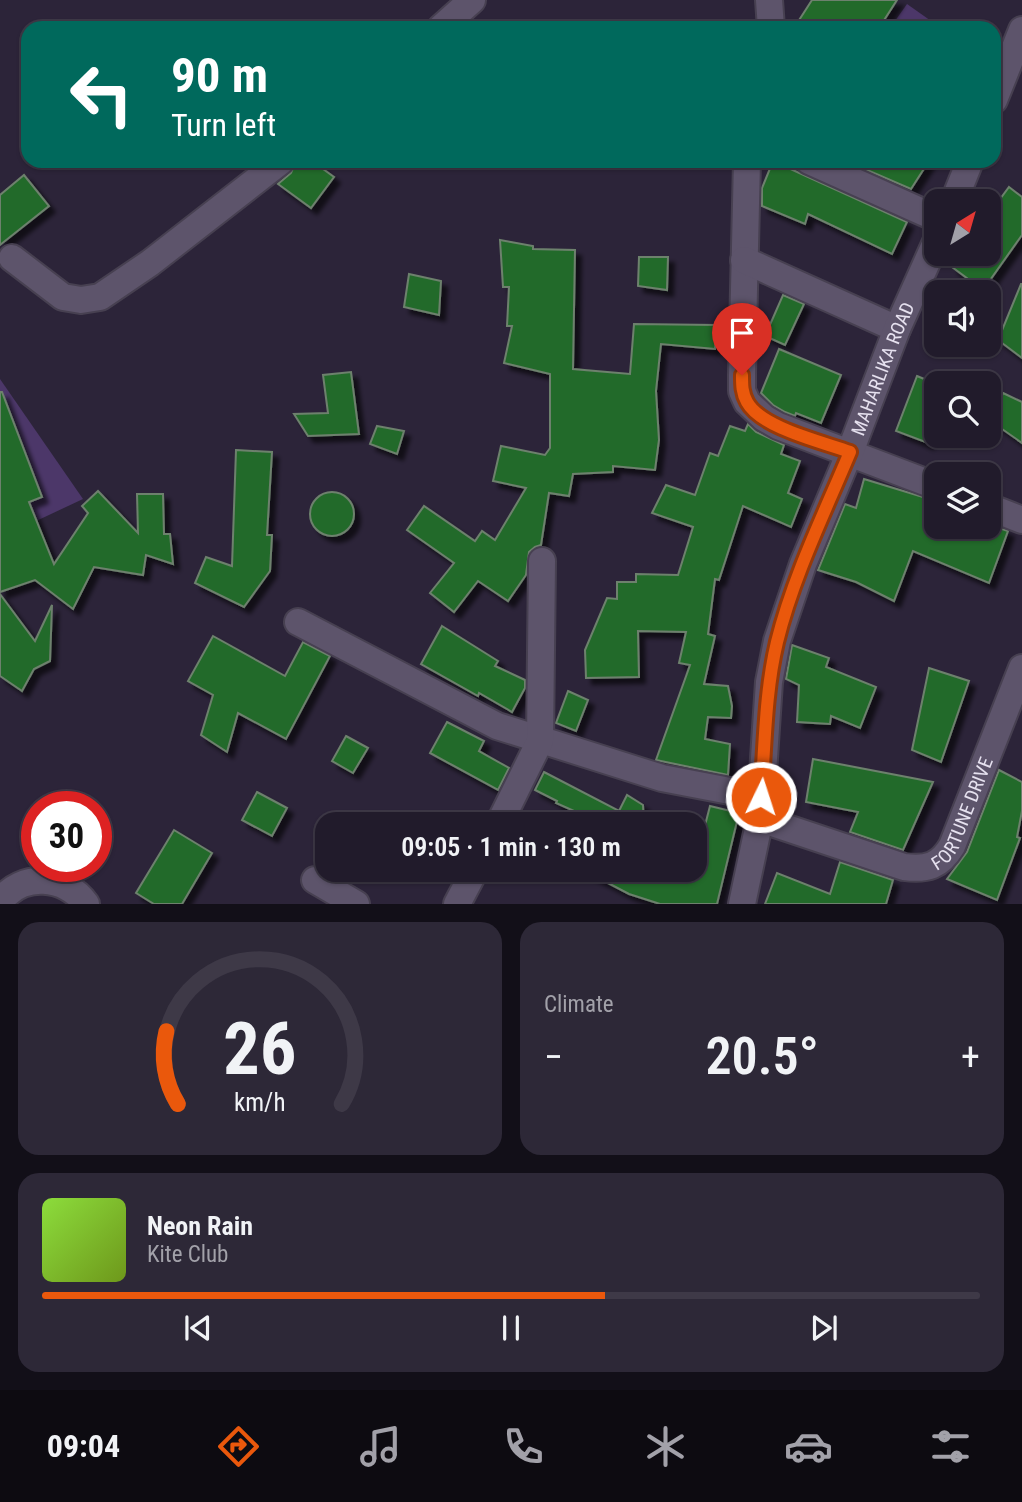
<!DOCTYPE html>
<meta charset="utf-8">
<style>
:root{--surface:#211b2b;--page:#2d2837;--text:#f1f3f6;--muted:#a2a1a9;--line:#3e3947;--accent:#ea580c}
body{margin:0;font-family:"Roboto Condensed",sans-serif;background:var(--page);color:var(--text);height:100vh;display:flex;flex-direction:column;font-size:26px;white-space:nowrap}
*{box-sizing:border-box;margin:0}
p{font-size:23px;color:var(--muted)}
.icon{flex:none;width:38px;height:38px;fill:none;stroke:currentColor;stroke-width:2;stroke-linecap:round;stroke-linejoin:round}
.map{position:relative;height:904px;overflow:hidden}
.sheet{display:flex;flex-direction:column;gap:18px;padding:18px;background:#120f18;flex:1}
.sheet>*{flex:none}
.banner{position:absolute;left:21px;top:21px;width:980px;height:147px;border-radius:21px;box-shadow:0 2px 5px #0004,0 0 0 2px var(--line);background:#00695c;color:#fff;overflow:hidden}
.needle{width:46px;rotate:37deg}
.fabs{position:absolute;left:924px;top:189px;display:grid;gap:14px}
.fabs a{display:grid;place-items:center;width:77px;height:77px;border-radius:14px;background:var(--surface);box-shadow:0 2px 5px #0004,0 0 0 2px var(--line);font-size:35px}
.speed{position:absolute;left:21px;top:791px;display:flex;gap:14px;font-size:35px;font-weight:700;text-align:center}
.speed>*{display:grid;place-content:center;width:91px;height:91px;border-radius:50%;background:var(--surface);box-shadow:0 2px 5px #0004,0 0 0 2px var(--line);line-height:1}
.speed .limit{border:10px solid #d22;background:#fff;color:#111}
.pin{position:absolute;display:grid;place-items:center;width:60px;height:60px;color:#fff;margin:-72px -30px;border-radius:50% 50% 50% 0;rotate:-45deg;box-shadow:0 0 7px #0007}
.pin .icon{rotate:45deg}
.me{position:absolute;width:77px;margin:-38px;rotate:4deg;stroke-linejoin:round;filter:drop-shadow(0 0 5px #0008)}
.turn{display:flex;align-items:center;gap:24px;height:147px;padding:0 35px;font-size:32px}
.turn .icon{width:91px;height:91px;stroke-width:2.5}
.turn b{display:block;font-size:49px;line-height:60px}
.big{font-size:52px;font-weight:600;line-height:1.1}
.sheet .widget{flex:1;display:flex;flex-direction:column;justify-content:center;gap:10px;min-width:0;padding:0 24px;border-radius:21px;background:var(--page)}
.sheet .dial{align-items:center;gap:0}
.dial svg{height:182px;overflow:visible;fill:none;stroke:var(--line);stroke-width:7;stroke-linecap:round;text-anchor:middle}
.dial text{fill:var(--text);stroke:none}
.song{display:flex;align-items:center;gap:21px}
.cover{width:84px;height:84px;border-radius:10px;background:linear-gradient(135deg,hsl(90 70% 55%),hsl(80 70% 35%))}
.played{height:7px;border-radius:4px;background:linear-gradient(90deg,var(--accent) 60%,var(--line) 60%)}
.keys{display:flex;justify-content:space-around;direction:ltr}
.heat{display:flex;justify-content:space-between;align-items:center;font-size:38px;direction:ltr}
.sheet .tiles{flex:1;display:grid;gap:18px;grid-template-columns:1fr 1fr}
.widget:last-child{grid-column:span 2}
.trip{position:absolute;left:315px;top:812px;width:392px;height:70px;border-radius:21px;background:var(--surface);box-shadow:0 2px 5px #0004,0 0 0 2px var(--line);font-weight:600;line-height:70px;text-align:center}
.menu{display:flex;height:112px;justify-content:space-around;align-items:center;background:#0d0b11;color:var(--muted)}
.menu .icon{width:49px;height:49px}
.menu .on{color:var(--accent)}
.menu b{font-size:32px;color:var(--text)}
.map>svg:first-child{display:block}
</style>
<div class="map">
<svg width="1022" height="904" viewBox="0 0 1022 904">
<defs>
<filter id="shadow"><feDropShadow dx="6" dy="6" stdDeviation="2" flood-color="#0009"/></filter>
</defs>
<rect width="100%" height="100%" fill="#2c2439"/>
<!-- grass -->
<g fill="#4c3769">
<polygon points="907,4 941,28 890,28"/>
<polygon points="0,379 83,499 0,538"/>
</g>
<!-- building -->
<g fill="#246a2c" stroke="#6d816d" stroke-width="2" filter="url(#shadow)">
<polygon points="812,0 897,0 879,28 794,28"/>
<polygon points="296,161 312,161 334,177 311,208 278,184 291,173"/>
<polygon points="773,161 907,222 892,254 808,214 805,224 762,206 762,188"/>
<polygon points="864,161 929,161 911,189 860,167"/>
<polygon points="24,175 49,206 0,245 0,195"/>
<polygon points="1009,187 1022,197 1022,235 983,290 952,267 962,254 989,254 989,214"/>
<polygon points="500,240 533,246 533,249 575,250 573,369 630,374 634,324 717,325 715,349 661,344 656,391 659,440 655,470 613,466 613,472 573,474 569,496 549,493 541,545 535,547 529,552 526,575 508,601 478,581 454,612 430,593 454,563 407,530 424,506 475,541 482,531 495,540 526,488 493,481 501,446 545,455 550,448 550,374 504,363 512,326 507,326 509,287 503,287"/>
<polygon points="639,257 668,257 667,290 638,286"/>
<polygon points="409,274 441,281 439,315 404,307"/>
<polygon points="1021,284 1022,284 1022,358 998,340"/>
<polygon points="783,295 804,304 785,345 765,336"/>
<polygon points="779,349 841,375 821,423 796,413 795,416 785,412 773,405 761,393"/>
<polygon points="351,372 359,434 308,436 294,414 328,413 323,375"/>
<polygon points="917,376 936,384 936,421 928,443 896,431"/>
<polygon points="0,392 2,392 42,497 29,502 54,564 88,513 82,506 98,491 138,533 137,494 163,494 164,534 170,534 173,564 146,555 143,575 94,567 73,609 35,580 0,592"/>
<polygon points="1003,393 1022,402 1022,443 992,422"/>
<polygon points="748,424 756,432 784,445 781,454 800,461 788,493 802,499 791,527 743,506 719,580 715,579 708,634 715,636 704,684 728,686 732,706 731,718 708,717 705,739 730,744 728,775 656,760 690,665 679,663 686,632 638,631 639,677 586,678 585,650 607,598 617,599 617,582 636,582 636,574 678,575 693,527 652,513 666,485 695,495 710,453 718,456 730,426 745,431"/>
<polygon points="377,426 404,431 397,454 370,444"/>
<polygon points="236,450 272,452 267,535 272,535 270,571 244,607 195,583 206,557 232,566"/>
<polygon points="864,479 936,501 936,527 996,527 1008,531 989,583 913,551 894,601 856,582 818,570 845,504 856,508"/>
<circle cx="332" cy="514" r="22"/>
<polygon points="0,594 35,641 52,605 50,661 34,669 22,691 0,676"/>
<polygon points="442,626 498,661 495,666 525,680 525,688 512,712 479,693 478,696 421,664"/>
<polygon points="213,636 285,676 303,642 330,656 286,739 238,713 227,752 201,735 213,695 188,681"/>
<polygon points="792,645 829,658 826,667 876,687 860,728 831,716 830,724 797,722 799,685 786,679"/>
<polygon points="929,668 969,681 941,762 912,750"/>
<polygon points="568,691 588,700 576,731 556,723"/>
<polygon points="447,722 484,741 479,751 509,768 498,790 430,753"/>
<polygon points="346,736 368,748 353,773 332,761"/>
<polygon points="813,759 933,782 903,850 850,832 858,812 806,802"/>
<polygon points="999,770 1022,782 1022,811 1017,837 1020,838 997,900 947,879 967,852"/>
<polygon points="544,772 619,811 627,795 643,805 644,824 603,824 556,803 557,801 535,790"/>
<polygon points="257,792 287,808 272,836 242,820"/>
<polygon points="710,806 739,813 717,904 660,904 629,894 583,870 695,870 695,837 701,841"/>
<polygon points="174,830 212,853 182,904 154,904 136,893"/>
<polygon points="840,862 893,880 886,904 765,904 777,873 830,894"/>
</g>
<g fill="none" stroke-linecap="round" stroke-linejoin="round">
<!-- minor casing -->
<g stroke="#474051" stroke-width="30">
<g id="minor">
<polyline points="769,0 771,28"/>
<polyline points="441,28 472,0"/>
<polyline points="994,100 1022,30"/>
<polyline points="747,161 742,375 742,391 747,402 764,418 778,426 936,486"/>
<polyline points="809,161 936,218"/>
<polyline points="954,201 970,161"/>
<polyline points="12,258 63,297 81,300 100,297 150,263 281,161"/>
<polyline points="744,260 897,329"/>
<polyline points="989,507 1022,520"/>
<polyline points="298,622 497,726 662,778 761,797"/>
<path id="s1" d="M 760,819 L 904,867 C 927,870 940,866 952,846 L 1022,668"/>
<polyline points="499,824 540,741 542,561"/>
<polyline points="315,880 356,904"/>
<path d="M 0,902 C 21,872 66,875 86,904"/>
<polyline points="457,904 475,870"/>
<path id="s2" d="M 742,904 L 760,819 L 769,682 L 777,641 L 803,564 L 850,452 L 897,329 L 936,242"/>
</g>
</g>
<!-- minor -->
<use href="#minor" stroke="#5d546b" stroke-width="26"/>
</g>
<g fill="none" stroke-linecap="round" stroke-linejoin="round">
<!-- route casing -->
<g stroke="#983908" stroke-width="18">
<path id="route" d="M 742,375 C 742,385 742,393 747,402 C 761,428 823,442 850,452 C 824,514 793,577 777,642 C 765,692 765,745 761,797"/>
</g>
<!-- route -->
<use href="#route" stroke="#ea580c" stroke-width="12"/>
</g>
<g text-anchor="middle" stroke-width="7" stroke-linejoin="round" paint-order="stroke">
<!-- street labels -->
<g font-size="19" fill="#e6e1ef" stroke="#2c2439">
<text dy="7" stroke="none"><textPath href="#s2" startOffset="558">MAHARLIKA ROAD</textPath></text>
<text dy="7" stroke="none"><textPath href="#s1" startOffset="242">FORTUNE DRIVE</textPath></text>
</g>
</g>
</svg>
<div class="fabs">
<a><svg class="needle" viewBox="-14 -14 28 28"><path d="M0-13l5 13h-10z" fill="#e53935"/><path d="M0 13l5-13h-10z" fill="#a2a1a9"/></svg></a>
<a><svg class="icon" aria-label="sound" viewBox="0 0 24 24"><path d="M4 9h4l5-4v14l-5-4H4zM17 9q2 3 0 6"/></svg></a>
<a><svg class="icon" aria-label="search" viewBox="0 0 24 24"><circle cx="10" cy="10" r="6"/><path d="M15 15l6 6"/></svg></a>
<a><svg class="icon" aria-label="layers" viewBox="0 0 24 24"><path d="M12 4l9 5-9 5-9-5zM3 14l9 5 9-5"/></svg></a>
</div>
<div class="speed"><div class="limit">30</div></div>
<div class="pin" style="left:742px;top:375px;background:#d93025"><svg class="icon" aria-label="arrive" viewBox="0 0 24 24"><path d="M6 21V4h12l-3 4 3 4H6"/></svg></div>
<svg class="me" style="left:761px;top:797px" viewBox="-20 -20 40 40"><circle r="17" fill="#ea580c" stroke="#fff" stroke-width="3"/><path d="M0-11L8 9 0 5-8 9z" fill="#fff"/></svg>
<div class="trip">09:05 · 1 min · 130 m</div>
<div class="banner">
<div class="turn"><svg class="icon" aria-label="left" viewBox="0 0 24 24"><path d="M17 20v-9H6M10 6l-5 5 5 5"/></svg><div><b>90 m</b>Turn left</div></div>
</div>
</div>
<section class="sheet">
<div class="tiles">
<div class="widget dial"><svg viewBox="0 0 100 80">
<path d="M14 69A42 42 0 1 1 86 69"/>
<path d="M14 69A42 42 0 0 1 9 37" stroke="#ea580c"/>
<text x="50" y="56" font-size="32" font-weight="700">26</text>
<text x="50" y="72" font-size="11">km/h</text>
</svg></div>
<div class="widget"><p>Climate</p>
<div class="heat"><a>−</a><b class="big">20.5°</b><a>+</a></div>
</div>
<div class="widget">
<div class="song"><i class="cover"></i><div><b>Neon Rain</b><p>Kite Club</p></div></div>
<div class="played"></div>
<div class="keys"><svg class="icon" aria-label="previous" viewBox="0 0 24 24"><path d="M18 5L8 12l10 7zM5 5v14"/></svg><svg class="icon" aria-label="pause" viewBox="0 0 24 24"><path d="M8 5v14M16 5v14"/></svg><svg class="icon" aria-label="next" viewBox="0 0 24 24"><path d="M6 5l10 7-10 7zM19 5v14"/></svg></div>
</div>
</div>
</section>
<nav class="menu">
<b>09:04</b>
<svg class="icon on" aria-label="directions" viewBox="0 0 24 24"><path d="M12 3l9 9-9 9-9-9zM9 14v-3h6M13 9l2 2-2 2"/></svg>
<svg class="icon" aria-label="music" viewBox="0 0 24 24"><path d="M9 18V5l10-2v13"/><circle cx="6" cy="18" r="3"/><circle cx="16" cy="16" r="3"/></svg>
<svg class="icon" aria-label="phone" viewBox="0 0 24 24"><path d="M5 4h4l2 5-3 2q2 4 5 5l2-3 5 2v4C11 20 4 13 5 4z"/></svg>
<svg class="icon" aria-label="climate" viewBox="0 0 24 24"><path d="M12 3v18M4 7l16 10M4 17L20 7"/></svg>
<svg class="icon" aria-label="car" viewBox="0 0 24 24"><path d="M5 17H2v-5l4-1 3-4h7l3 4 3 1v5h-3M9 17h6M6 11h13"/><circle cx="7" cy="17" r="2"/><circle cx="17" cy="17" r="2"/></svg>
<svg class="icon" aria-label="filters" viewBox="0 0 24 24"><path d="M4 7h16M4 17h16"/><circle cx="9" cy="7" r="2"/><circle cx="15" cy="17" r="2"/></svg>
</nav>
